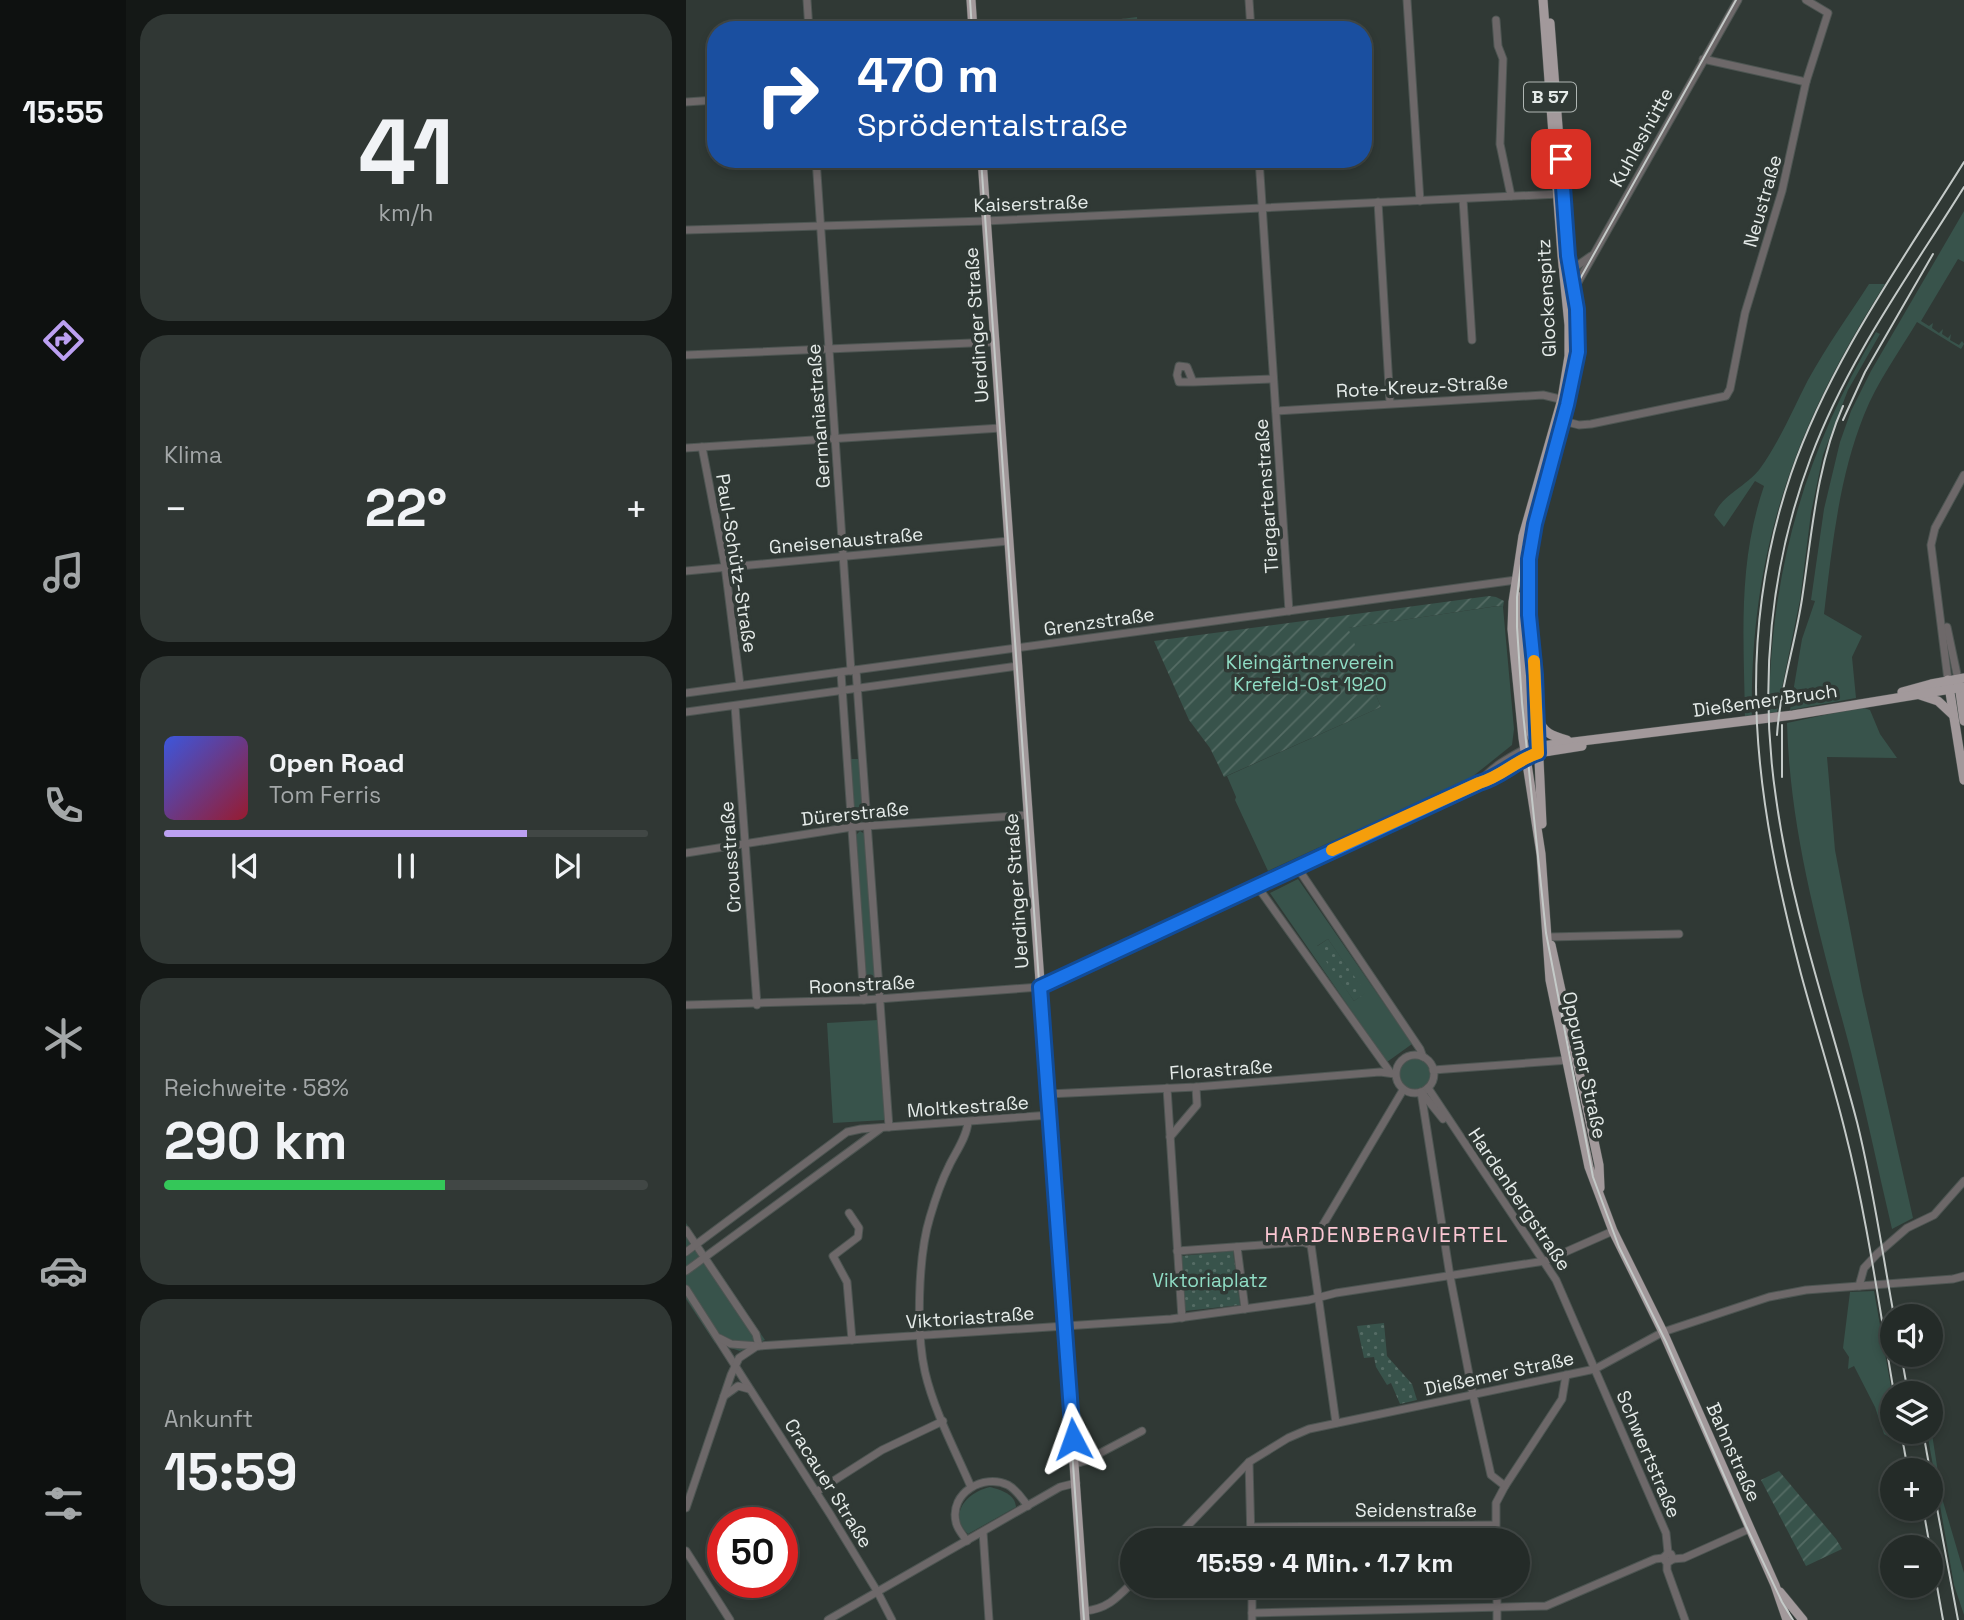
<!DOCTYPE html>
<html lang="de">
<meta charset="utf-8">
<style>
:root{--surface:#242b28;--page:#303734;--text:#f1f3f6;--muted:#a3a7a8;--line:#414745;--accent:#bca0f2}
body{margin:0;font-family:"Space Grotesk",sans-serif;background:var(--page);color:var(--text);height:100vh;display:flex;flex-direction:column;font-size:26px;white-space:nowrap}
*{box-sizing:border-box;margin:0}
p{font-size:23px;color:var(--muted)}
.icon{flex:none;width:38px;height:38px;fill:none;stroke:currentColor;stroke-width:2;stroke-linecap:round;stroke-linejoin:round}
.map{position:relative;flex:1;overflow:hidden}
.sheet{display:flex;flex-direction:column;gap:14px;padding:14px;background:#141816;width:560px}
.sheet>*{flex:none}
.guide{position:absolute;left:21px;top:21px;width:665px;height:147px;border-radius:28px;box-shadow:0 4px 10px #0003,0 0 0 2px var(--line);background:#1a4fa0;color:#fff;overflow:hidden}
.fabs{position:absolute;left:1194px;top:1304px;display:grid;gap:14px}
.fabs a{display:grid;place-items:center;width:63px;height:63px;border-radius:50%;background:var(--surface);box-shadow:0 4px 10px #0003,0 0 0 2px var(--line);font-size:35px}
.speed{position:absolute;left:21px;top:1507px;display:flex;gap:14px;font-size:35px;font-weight:700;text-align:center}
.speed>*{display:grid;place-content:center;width:91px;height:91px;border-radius:50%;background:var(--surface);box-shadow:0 4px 10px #0003,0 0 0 2px var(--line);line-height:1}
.speed .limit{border:10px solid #d22;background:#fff;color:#111}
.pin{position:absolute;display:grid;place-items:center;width:60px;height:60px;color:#fff;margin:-30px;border-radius:14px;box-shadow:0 4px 10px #0006}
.me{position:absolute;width:77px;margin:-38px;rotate:356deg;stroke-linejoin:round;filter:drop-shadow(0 0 5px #0008)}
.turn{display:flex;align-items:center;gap:24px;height:147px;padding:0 35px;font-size:32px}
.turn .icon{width:91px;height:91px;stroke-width:2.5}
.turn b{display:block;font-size:49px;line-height:60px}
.big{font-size:52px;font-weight:800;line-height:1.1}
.sheet .card{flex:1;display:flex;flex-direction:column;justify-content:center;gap:10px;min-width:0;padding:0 24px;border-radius:28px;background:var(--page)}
.sheet .dial{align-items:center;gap:0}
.dial b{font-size:91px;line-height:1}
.song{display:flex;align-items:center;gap:21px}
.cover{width:84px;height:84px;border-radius:10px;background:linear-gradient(135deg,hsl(230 70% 55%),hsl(350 70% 35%))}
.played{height:7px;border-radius:4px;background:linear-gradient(90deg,var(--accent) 75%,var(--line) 75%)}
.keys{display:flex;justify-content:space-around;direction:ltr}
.heat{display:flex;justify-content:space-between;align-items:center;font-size:38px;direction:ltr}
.charge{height:10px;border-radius:5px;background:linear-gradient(90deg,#34c759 58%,var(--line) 0)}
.trip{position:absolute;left:434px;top:1528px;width:410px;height:70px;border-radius:35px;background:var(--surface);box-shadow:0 4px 10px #0003,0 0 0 2px var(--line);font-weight:800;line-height:70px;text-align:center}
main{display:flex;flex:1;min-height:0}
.menu{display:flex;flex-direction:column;width:126px;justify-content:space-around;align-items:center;background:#0e1110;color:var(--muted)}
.menu .icon{width:49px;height:49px}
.menu .on{color:var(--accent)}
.menu b{font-size:32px;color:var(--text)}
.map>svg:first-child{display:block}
</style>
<main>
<nav class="menu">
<b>15:55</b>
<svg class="icon on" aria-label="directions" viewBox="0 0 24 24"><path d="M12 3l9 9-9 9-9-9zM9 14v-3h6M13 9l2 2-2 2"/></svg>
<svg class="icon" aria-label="music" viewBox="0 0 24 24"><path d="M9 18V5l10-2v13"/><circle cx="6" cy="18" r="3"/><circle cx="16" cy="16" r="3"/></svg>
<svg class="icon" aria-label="phone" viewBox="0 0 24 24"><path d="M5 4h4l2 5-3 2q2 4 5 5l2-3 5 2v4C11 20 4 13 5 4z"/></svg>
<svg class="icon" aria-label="climate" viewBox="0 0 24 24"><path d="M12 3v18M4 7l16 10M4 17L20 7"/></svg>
<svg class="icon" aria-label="car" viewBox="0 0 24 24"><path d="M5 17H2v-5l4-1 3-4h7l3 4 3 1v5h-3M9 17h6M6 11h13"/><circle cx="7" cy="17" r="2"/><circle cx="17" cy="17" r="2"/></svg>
<svg class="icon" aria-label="filters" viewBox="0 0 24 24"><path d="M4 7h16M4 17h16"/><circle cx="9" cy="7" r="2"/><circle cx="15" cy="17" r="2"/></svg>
</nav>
<section class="sheet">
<div class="card dial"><b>41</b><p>km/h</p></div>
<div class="card"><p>Klima</p>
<div class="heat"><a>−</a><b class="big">22°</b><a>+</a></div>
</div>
<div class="card">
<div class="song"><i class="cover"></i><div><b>Open Road</b><p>Tom Ferris</p></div></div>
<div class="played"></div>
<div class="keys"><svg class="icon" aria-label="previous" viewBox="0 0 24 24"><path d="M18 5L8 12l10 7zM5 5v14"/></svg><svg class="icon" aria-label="pause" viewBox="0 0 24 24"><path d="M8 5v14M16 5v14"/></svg><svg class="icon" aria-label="next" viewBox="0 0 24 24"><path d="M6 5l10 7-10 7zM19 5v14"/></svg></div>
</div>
<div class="card"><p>Reichweite · 58%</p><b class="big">290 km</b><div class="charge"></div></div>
<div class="card"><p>Ankunft</p><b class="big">15:59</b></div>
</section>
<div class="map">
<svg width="1278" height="1620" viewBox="0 0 1278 1620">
<defs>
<pattern id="park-dots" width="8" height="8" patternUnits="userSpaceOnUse" patternTransform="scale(1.75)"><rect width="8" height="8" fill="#38534b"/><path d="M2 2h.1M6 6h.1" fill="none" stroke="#556c65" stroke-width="1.8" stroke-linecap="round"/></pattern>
<pattern id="garden-furrows" width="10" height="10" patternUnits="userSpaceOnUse" patternTransform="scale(1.75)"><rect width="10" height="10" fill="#38534b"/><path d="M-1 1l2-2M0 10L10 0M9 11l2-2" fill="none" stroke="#556c65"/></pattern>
</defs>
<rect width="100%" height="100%" fill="#303935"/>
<!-- grass -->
<g fill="#38534b" fill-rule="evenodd">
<path d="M 1278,211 L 1278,262 L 1272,259 L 1235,321 L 1243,326 L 1247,323 L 1246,328 L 1253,333 L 1257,329 L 1256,334 L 1262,338 L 1265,334 L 1264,340 L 1273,345 L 1276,341 L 1278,344 L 1275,349 L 1231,322 C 1213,352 1191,382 1178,415 C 1153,477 1146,547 1138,614 L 1176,636 L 1166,657 L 1170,698 L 1104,710 L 1116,639 L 1129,601 L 1125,600 L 1138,509 L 1154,442 L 1165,411 L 1185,371 Z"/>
<path d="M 1183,284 L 1199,284 C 1109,426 1063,550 1066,720 L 1059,721 C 1058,639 1051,565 1078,486 L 1069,481 L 1038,527 L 1028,515 C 1036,495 1059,487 1073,470 C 1093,443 1107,409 1122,380 C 1140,347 1163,315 1183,284 Z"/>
<path d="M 1190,332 L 1194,334 L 1162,390 L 1137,455 L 1125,513 L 1114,600 L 1091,712 L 1083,713 C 1084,572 1119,452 1190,332 Z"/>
<polygon points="812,606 817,607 828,729 826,745 786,777 582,871 549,800 550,797 541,776 695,707 661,628"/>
<path d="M 1175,707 L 1184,710 L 1194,734 L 1211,758 L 1141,757 L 1149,850 L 1176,991 L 1227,1218 L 1206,1229 C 1192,1170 1180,1111 1165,1052 C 1136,944 1104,836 1101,723 Z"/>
<polygon points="164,759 173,759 178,819 174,823 168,819"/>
<polygon points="174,831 179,834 190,993 181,993 170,835"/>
<path d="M 612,879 L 726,1044 L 701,1062 L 584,893 ZM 642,939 L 679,993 L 668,1001 L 631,946 Z"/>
<polygon points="192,1020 199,1120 147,1123 141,1023"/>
<circle cx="729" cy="1074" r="16"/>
<polygon points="0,1223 79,1340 54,1351 29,1343 0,1299"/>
<polygon points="1188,1291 1206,1393 1206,1432 1213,1432 1214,1439 1208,1440 1198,1434 1189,1407 1168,1366 1162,1369 1163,1357 1157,1348 1164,1292"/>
<polygon points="1244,1421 1256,1498 1278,1573 1278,1615 1268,1585 1241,1432 1244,1432"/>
<path d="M 304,1487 C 315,1490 329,1494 330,1507 L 282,1534 C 261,1513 282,1492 304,1487 Z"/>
</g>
<!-- park -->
<g fill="url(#park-dots)">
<polygon points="642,939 680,993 668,1001 630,947"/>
<polygon points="547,1251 554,1305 499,1311 495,1256"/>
<polygon points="698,1323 701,1356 726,1384 731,1400 714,1404 705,1383 701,1385 690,1367 688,1357 678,1358 671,1326"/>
</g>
<!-- garden -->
<g fill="url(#garden-furrows)">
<polygon points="451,17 452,30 357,30 357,29"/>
<polygon points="803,596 810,597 818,601 817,607 811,606 662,628 695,707 538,777 524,748 503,720 468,641"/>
<polygon points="1093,1471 1150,1539 1156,1549 1120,1566 1075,1480"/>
</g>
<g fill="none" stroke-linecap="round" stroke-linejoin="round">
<!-- minor casing -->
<g stroke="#4d5552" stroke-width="9">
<g id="minor">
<polyline points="121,0 123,30"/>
<polyline points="563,0 565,30"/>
<polyline points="721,0 734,201"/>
<polyline points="810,20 812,46 817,59 814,144 825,196"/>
<polyline points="1017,59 1120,82"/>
<polyline points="0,102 30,100"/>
<polyline points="130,159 165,671"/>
<polyline points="573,159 603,611"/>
<polyline points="777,199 786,340"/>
<polyline points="692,202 704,403"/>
<polyline points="0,230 299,221 873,194"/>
<polyline points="883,275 888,268 905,256"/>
<polyline points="887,291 1052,0"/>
<polyline points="0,355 309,342"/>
<polyline points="507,382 493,382 491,375 493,366 501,367 507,382 587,379"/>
<polyline points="590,411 857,395 878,400"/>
<polyline points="877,421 893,425 905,424 1040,396 1044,389 1059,313 1096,191 1120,82 1142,13 1120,0"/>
<polyline points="16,447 39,566 54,685"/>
<polyline points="0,448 315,428"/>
<polyline points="0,571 323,541"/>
<polyline points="1261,627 1272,679"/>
<polyline points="170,670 203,1127"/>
<polyline points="155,673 178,1000"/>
<polyline points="1262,680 1245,545 1249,528 1278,475"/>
<polyline points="0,693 830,580"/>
<polyline points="49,706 71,1005"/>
<polyline points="0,712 332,666"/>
<path d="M 794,782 C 806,767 822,758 839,749"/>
<polyline points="0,853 166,827 342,815"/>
<polyline points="611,867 734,1049 737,1057"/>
<polyline points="571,886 704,1072"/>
<polyline points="862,937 993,934"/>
<polyline points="0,1005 178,1000 354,987 793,783 805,779 840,757"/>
<circle cx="729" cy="1074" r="19"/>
<polyline points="747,1070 883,1060"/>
<polyline points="481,1088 496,1318"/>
<polyline points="742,1088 870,1280 980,1533 982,1553"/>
<polyline points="735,1092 764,1276 787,1395 805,1475 819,1486"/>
<polyline points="736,1093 757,1119"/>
<polyline points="362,1094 510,1087 694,1072 709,1074"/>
<path d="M 282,1122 C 281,1137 269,1153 263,1166 C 255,1182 249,1200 244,1217 C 232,1256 230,1332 239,1372 C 248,1411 269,1450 285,1487"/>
<polyline points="484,1137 511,1105 510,1087"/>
<polyline points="163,1213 173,1228 172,1237 147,1256 161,1282 166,1340"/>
<polyline points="0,1230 70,1334 73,1346"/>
<polyline points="551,1247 559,1309"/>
<polyline points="491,1251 617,1242 625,1245"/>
<polyline points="0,1252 161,1132 175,1129 364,1115"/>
<polyline points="0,1271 194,1129"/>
<polyline points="1173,1286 1178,1268 1191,1254 1221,1228 1248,1215 1278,1181"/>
<polyline points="0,1289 144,1514 191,1591 206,1620"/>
<polyline points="33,1338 45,1344 73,1346 485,1319 623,1300 650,1293 859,1261 927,1231"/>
<polyline points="38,1396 52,1386 63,1389"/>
<polyline points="650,1423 625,1245 717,1090"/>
<polyline points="563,1462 565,1540"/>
<polyline points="389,1464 399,1461 456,1431"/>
<polyline points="130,1492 196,1450 257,1421"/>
<polyline points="0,1508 45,1375 53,1358 71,1346"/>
<polyline points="565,1527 809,1525"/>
<polyline points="297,1532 303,1620"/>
<polyline points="488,1540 563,1462 602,1438 623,1429 909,1369 977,1332 1083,1297 1120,1290 1267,1279 1278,1276"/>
<polyline points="810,1540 810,1503 819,1486 876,1399 880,1375"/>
<path d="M 281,1541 C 277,1535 271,1529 270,1522 C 263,1493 298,1473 322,1485 C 331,1490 336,1499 342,1506"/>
<polyline points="0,1551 44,1620"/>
<polyline points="987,1559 998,1558 1063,1529"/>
<polyline points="981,1563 987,1559 985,1554 982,1553 977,1558 981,1563 981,1570 999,1620"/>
<polyline points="566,1586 566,1620"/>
<polyline points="811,1586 811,1620"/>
<path d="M 399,1611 C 421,1609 431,1598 446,1583"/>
<polyline points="566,1613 860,1606 969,1559 977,1558"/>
<polyline points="142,1620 374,1487 390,1483"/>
</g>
</g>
<!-- major casing -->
<g stroke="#4d5552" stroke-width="10">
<g id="major">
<polyline points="285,0 287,30"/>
<polyline points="857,0 876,255 883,325 883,356 876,399 837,536 827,602 826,629 837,738 855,854 864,980 903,1167 927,1231 977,1332 1089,1585 1101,1620"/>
<polyline points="296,159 399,1620"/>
<polyline points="831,596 845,733 849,744 863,751"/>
<polyline points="1262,680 1278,780"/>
<polyline points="1273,685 1278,721"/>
<polyline points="1216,692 1245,684 1278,678"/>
<polyline points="1234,695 1252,701 1266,714"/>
<path d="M 852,718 C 857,733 866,736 881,740"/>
<polyline points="847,747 1107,715 1278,687"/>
<polyline points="858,752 896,746"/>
<polyline points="856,824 849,675 843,615 843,559 847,536 881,405 892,352 892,323 882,256 864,23"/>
<polyline points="865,945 901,1108 913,1165 914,1188"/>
<polyline points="1094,1592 1117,1620"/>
</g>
</g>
<!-- minor -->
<use href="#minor" stroke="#6d6869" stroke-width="7"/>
<!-- major -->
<use href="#major" stroke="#a2999b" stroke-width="9"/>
<!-- tram -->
<g stroke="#c4cac8" stroke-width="2">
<polyline points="284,0 286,30"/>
<polyline points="1050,0 885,295 885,356 882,374 878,400 837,547 831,597 831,627 836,703 860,933 907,1177 933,1247 980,1342 1060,1526 1096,1602 1107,1620"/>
<polyline points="295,159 398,1620"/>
</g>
<!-- rail -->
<g stroke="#c4cac8" stroke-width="2">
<polyline points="1157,420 1179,372 1247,254"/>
<path d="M 1091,735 C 1094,689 1109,645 1116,599 C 1126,534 1130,467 1157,406"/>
<polyline points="1096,777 1096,725"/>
<path d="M 1208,1316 C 1196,1251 1187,1186 1171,1122 C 1143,1015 1105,908 1090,798 C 1073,683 1084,566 1125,457 C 1161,360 1224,274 1278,187"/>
<polyline points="1215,1354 1222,1393"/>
<path d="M 1208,1393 C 1193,1306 1181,1217 1159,1131 C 1146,1078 1129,1026 1115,974 C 1070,802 1046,647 1105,474 C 1144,361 1215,263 1278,162"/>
<polyline points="1215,1432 1222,1470"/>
<polyline points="1237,1432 1244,1470"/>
<polyline points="1244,1471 1272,1620"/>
<polyline points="1237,1508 1257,1620"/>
</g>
</g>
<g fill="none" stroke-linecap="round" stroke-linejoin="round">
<!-- route casing -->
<g stroke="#114b97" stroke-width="18">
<path id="route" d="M 387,1439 L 354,987 L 793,783 C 815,777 830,760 852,753 L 849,675 L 843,615 L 843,559 L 849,524 L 881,405 L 892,352 L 891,309 L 882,256 L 875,159"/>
</g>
<!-- route -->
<use href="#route" stroke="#1a73e8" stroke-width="12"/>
<!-- slow -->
<path stroke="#f59e0b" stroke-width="12" d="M 646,850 L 793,783 C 815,777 830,760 852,753 L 848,661"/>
</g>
<g text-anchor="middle" stroke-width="7" stroke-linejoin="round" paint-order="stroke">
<!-- shield labels -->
<rect fill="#303935" stroke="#afb6b3" stroke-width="2" x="838" y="82.5" width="52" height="29" rx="5"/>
<g font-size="18" font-weight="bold" fill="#e5ebe9">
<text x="864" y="103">B 57</text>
</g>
<!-- street labels -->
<g font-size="19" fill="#e5ebe9" stroke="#303935">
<text transform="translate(955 137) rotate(-61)" y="7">Kuhleshütte</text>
<text transform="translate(1076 201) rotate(-74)" y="7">Neustraße</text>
<text transform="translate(345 203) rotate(-2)" y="7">Kaiserstraße</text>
<text transform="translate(860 298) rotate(-93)" y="7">Glockenspitz</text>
<text transform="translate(290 325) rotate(-94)" y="7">Uerdinger Straße</text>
<text transform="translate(736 386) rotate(-3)" y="7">Rote-Kreuz-Straße</text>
<text transform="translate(132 416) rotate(-94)" y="7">Germaniastraße</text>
<text transform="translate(580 496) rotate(-94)" y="7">Tiergartenstraße</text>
<text transform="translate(160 540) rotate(-5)" y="7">Gneisenaustraße</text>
<text transform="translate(51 563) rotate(81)" y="7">Paul-Schütz-Straße</text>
<text transform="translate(413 621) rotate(-8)" y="7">Grenzstraße</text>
<text transform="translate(1079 700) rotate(-8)" y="7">Dießemer Bruch</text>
<text transform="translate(169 813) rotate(-6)" y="7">Dürerstraße</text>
<text transform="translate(44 857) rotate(-94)" y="7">Crousstraße</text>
<text transform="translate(330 891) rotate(-94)" y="7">Uerdinger Straße</text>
<text transform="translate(176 984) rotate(-3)" y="7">Roonstraße</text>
<text transform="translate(899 1065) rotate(78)" y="7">Oppumer Straße</text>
<text transform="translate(535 1069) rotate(-4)" y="7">Florastraße</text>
<text transform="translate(282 1106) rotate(-4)" y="7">Moltkestraße</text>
<text transform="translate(834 1199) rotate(56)" y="7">Hardenbergstraße</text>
<text transform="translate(284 1317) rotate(-4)" y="7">Viktoriastraße</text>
<text transform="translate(813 1373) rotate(-12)" y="7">Dießemer Straße</text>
<text transform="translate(1048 1452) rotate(66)" y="7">Bahnstraße</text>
<text transform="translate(963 1454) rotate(67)" y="7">Schwertstraße</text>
<text transform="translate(143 1483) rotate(58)" y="7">Cracauer Straße</text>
<text x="730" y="1517">Seidenstraße</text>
</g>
<!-- park labels -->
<g font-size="19" fill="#90ddc5" stroke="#303935">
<text x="624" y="669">Kleingärtnerverein<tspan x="624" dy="22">Krefeld-Ost 1920</tspan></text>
<text x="524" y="1287">Viktoriaplatz</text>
</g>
<!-- neighbourhood labels -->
<g font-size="21" letter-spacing="2" fill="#fbc7d3" stroke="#303935">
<text x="701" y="1242">HARDENBERGVIERTEL</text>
</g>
</g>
</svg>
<div class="fabs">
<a><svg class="icon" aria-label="sound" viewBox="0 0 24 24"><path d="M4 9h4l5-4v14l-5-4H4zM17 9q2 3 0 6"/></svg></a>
<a><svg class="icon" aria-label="layers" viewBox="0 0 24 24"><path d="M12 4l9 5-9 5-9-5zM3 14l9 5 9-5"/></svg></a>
<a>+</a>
<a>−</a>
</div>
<div class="speed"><div class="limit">50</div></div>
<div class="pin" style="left:875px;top:159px;background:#d93025"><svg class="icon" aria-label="arrive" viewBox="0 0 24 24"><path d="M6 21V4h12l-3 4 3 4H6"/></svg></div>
<svg class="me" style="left:387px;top:1439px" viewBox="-20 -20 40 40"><path d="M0-17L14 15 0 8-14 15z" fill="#1a73e8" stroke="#fff" stroke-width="4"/></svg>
<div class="trip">15:59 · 4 Min. · 1.7 km</div>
<div class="guide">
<div class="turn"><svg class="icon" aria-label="right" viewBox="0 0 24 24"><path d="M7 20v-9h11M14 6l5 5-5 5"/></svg><div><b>470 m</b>Sprödentalstraße</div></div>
</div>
</div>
</main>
